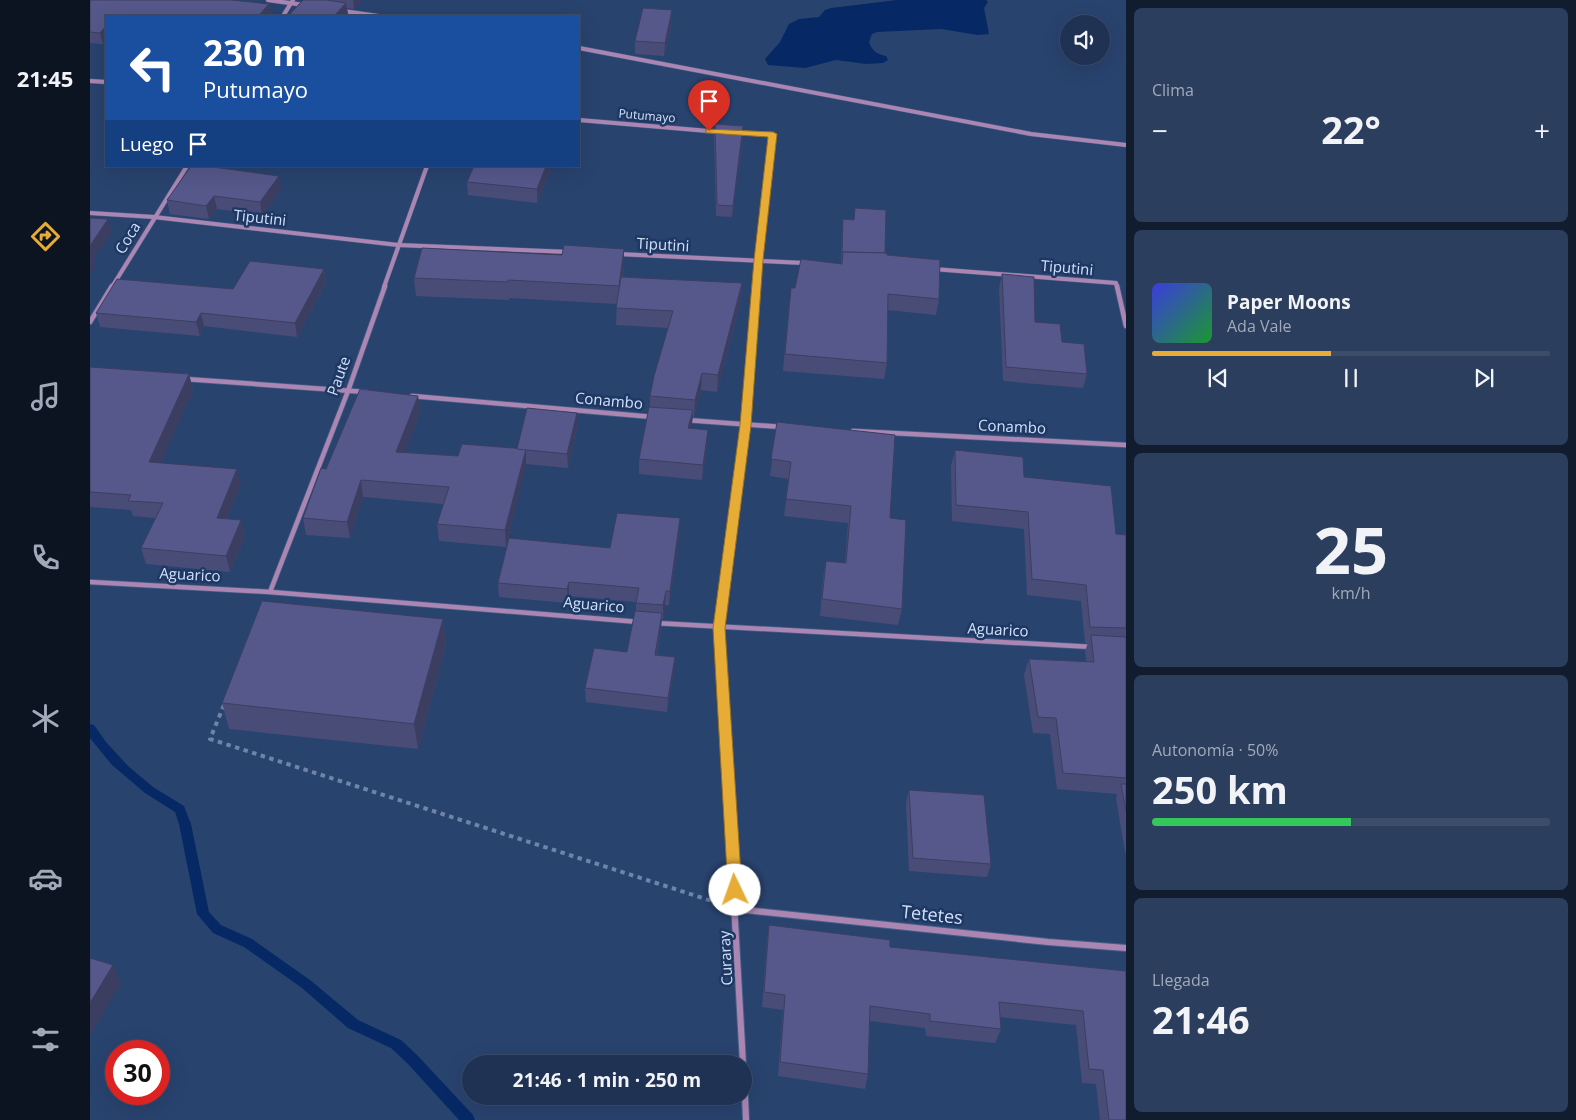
<!DOCTYPE html>
<html lang="es">
<meta charset="utf-8">
<style>
:root{--surface:#1f3253;--page:#2c3e5d;--text:#f1f3f6;--muted:#a1aab8;--line:#3c4d6a;--accent:#e6ac36}
body{margin:0;font-family:"Open Sans",sans-serif;background:var(--page);color:var(--text);height:100vh;display:flex;flex-direction:column;font-size:19px;white-space:nowrap}
*{box-sizing:border-box;margin:0}
p{font-size:16px;color:var(--muted)}
.icon{flex:none;width:28px;height:28px;fill:none;stroke:currentColor;stroke-width:2;stroke-linecap:round;stroke-linejoin:round}
.map{position:relative;flex:1;overflow:hidden}
.panel{display:flex;flex-direction:column;gap:8px;padding:8px;background:#111c2e;width:450px}
.panel>*{flex:none}
.hud{position:absolute;left:15px;top:15px;width:475px;height:152px;border-radius:0px;box-shadow:0 5px 20px #0002,0 0 0 1px var(--line);background:#1a4fa0;color:#fff;overflow:hidden}
.tools{position:absolute;left:970px;top:15px;display:grid;gap:10px}
.tools a{display:grid;place-items:center;width:50px;height:50px;border-radius:50%;background:var(--surface);box-shadow:0 5px 20px #0002,0 0 0 1px var(--line);font-size:25px}
.speed{position:absolute;left:15px;top:1040px;display:flex;gap:10px;font-size:25px;font-weight:700;text-align:center}
.speed>*{display:grid;place-content:center;width:65px;height:65px;border-radius:50%;background:var(--surface);box-shadow:0 5px 20px #0002,0 0 0 1px var(--line);line-height:1}
.speed .limit{border:8px solid #d22;background:#fff;color:#111}
.pin{position:absolute;display:grid;place-items:center;width:42px;height:42px;color:#fff;margin:-51px -21px;border-radius:50% 50% 50% 0;rotate:-45deg;box-shadow:0 0 5px #0007}
.pin .icon{rotate:45deg}
.me{position:absolute;width:55px;margin:-28px;rotate:357deg;stroke-linejoin:round;filter:drop-shadow(0 0 4px #0008)}
.turn{display:flex;align-items:center;gap:18px;height:105px;padding:0 15px;font-size:22px}
.turn .icon{width:65px;height:65px;stroke-width:2.5}
.turn b{display:block;font-size:35px;line-height:42px}
.then{display:flex;align-items:center;height:48px;padding:0 15px;background:#0003;gap:10px;font-size:19px}
.big{font-size:38px;font-weight:700;line-height:1.1}
.panel .card{flex:1;display:flex;flex-direction:column;justify-content:center;gap:8px;min-width:0;padding:0 18px;border-radius:8px;background:var(--page)}
.panel .dial{align-items:center;gap:0}
.dial b{font-size:65px;line-height:1}
.song{display:flex;align-items:center;gap:15px}
.cover{width:60px;height:60px;border-radius:8px;background:linear-gradient(135deg,hsl(240 70% 55%),hsl(130 70% 35%))}
.played{height:5px;border-radius:2px;background:linear-gradient(90deg,var(--accent) 45%,var(--line) 45%)}
.keys{display:flex;justify-content:space-around;direction:ltr}
.heat{display:flex;justify-content:space-between;align-items:center;font-size:28px;direction:ltr}
.charge{height:8px;border-radius:4px;background:linear-gradient(90deg,#34c759 50%,var(--line) 0)}
.trip{position:absolute;left:372px;top:1055px;width:290px;height:50px;border-radius:25px;background:var(--surface);box-shadow:0 5px 20px #0002,0 0 0 1px var(--line);font-weight:700;line-height:50px;text-align:center}
main{display:flex;flex:1;min-height:0}
.dock{display:flex;flex-direction:column;width:90px;justify-content:space-around;align-items:center;background:#0c1421;color:var(--muted)}
.dock .icon{width:35px;height:35px}
.dock .active{color:var(--accent)}
.dock b{font-size:22px;color:var(--text)}
.map>svg:first-child{display:block}
</style>
<main>
<nav class="dock">
<b>21:45</b>
<svg class="icon active" aria-label="directions" viewBox="0 0 24 24"><path d="M12 3l9 9-9 9-9-9zM9 14v-3h6M13 9l2 2-2 2"/></svg>
<svg class="icon" aria-label="music" viewBox="0 0 24 24"><path d="M9 18V5l10-2v13"/><circle cx="6" cy="18" r="3"/><circle cx="16" cy="16" r="3"/></svg>
<svg class="icon" aria-label="phone" viewBox="0 0 24 24"><path d="M5 4h4l2 5-3 2q2 4 5 5l2-3 5 2v4C11 20 4 13 5 4z"/></svg>
<svg class="icon" aria-label="climate" viewBox="0 0 24 24"><path d="M12 3v18M4 7l16 10M4 17L20 7"/></svg>
<svg class="icon" aria-label="car" viewBox="0 0 24 24"><path d="M5 17H2v-5l4-1 3-4h7l3 4 3 1v5h-3M9 17h6M6 11h13"/><circle cx="7" cy="17" r="2"/><circle cx="17" cy="17" r="2"/></svg>
<svg class="icon" aria-label="filters" viewBox="0 0 24 24"><path d="M4 7h16M4 17h16"/><circle cx="9" cy="7" r="2"/><circle cx="15" cy="17" r="2"/></svg>
</nav>
<div class="map">
<svg width="1036" height="1120" viewBox="0 0 1036 1120">
<rect width="100%" height="100%" fill="#29436f"/>
<!-- water -->
<path fill="#062966" d="M 807,0 L 896,0 L 898,2 L 894,8 L 899,34 L 888,35 L 851,29 L 787,32 L 782,34 L 779,42 C 782,51 787,54 796,56 L 798,60 L 793,63 L 776,64 L 746,60 L 715,68 L 678,65 L 675,59 L 690,42 L 699,24 L 709,19 L 729,17 L 735,10 L 741,8 Z"/>
<g fill="none" stroke-linecap="round" stroke-linejoin="round">
<!-- stream -->
<polygon fill="#062966" fill-rule="evenodd" points="0,724 4,725 16,742 38,766 63,787 94,806 101,824 119,912 131,925 162,939 220,980 268,1020 311,1040 328,1056 383,1115 385,1120 369,1120 318,1064 301,1048 258,1028 212,988 154,947 123,933 107,914 89,824 85,812 55,793 22,765 0,738"/>
<!-- street-far2 casing -->
<g stroke="#475f88" stroke-width="5">
<g id="street-far2">
<polyline points="178,0 214,5"/>
<polyline points="253,11 288,16"/>
<polyline points="193,16 203,0"/>
<polyline points="489,48 941,134 1036,145"/>
<polyline points="0,81 16,82"/>
<polyline points="489,120 630,132"/>
<polyline points="646,133 683,134 667,287"/>
<polyline points="0,213 64,217 308,245 480,252"/>
<polyline points="528,254 714,263"/>
<polyline points="843,269 1026,283 1027,287"/>
<polyline points="22,287 97,166"/>
<polyline points="294,287 337,166"/>
</g>
</g>
<!-- street-far1 casing -->
<g stroke="#475f88" stroke-width="6">
<g id="street-far1">
<polyline points="1027,286 1036,326"/>
<polyline points="0,322 22,286"/>
<polyline points="95,379 276,392"/>
<polyline points="322,396 563,417"/>
<polyline points="596,420 692,427"/>
<polyline points="763,431 1036,445"/>
<polyline points="0,582 180,592 549,622"/>
<polyline points="180,592 258,391 295,286"/>
<polyline points="565,623 1003,647"/>
<polyline points="630,653 629,628 656,425 667,286"/>
</g>
</g>
<!-- street casing -->
<g stroke="#475f88" stroke-width="8">
<g id="street">
<polyline points="630,652 653,1064"/>
<polyline points="646,909 958,942 1036,948"/>
<polyline points="654,1074 656,1120"/>
</g>
</g>
<!-- path -->
<polyline stroke="#6e84a9" stroke-width="4" stroke-dasharray="4.5 4.5" stroke-linecap="butt" points="134,705 120,739 622,901"/>
<!-- street-far2 -->
<use href="#street-far2" stroke="#ac86b3" stroke-width="4"/>
<!-- street-far1 -->
<use href="#street-far1" stroke="#ac86b3" stroke-width="4.5"/>
<!-- street -->
<use href="#street" stroke="#ac86b3" stroke-width="6"/>
</g>
<!-- wall -->
<g fill="#4a4c78">
<polygon points="0,0 179,4 181,15 16,16 16,41 13,44 0,43"/>
<polygon points="213,0 272,0 264,9 257,8 258,15 257,16 199,16 199,15"/>
<polygon points="582,22 574,56 545,54 545,41"/>
<polygon points="625,124 653,137 642,217 626,216 624,135"/>
<polygon points="384,166 462,166 447,203 378,195 377,182"/>
<polygon points="191,190 172,215 127,209 119,219 80,214 77,200"/>
<polygon points="765,208 797,255 849,299 846,315 798,310 797,363 794,379 693,371 699,304 705,288 751,264 752,226 753,219 764,220"/>
<polygon points="534,249 534,266 533,277 652,283 651,300 627,392 611,390 604,417 603,416 601,429 617,444 612,480 549,474 549,459 560,407 560,396 578,328 526,325 527,304 419,298 419,300 326,296 324,278 472,255"/>
<polygon points="234,269 236,283 207,337 114,326 110,336 10,327 6,313 143,289"/>
<polygon points="912,274 945,322 972,342 997,374 993,388 913,381 909,288"/>
<polygon points="0,367 99,374 103,390 70,463 151,484 137,519 151,520 155,536 140,572 56,564 51,548 66,518 43,516 41,510 0,507"/>
<polygon points="328,396 330,412 315,452 368,456 427,449 487,427 478,468 436,464 416,547 349,541 347,524 354,504 273,497 260,538 216,535 213,518 236,469"/>
<polygon points="687,422 800,518 812,609 808,625 730,616 733,578 736,561 755,563 758,523 694,516 699,479 680,476"/>
<polygon points="865,450 934,477 1026,534 1036,535 1036,853 1035,852 1026,798 1027,794 967,789 960,734 943,733 934,675 939,659 996,662 995,651 998,643 995,643 991,601 937,595 934,529 862,521 861,466"/>
<polygon points="590,518 590,532 579,605 575,605 573,619 572,619 571,627 567,655 585,657 584,671 577,712 496,702 495,688 537,652 546,611 546,602 479,596 478,603 409,597 408,583 520,548"/>
<polygon points="353,619 356,645 328,749 139,729 132,703"/>
<polygon points="819,790 901,864 897,877 819,871 816,803"/>
<polygon points="679,925 800,947 1036,971 1036,1120 1010,1120 1006,1084 992,1083 986,1025 910,1017 911,1029 905,1043 836,1036 835,1028 780,1021 778,1074 775,1089 688,1076 693,1010 672,1007 677,940"/>
</g>
<!-- shaded-wall -->
<g fill="#3c3e61">
<polygon points="263,0 272,0 264,9"/>
<polygon points="256,3 258,15 257,16 244,16"/>
<polygon points="179,4 181,15 180,16 168,16"/>
<polygon points="582,10 582,22 574,56 575,43"/>
<polygon points="16,26 16,41 13,44 10,33"/>
<polygon points="653,126 653,137 642,217 643,206"/>
<polygon points="456,166 462,166 447,203 447,189"/>
<polygon points="189,176 191,190 172,215 170,202"/>
<polygon points="124,196 127,209 119,219 116,206"/>
<polygon points="18,219 22,232 4,258 6,264 0,274 0,246"/>
<polygon points="534,249 534,266 529,304 529,286"/>
<polygon points="234,269 236,283 207,337 205,323"/>
<polygon points="652,283 651,300 627,392 628,375"/>
<polygon points="111,313 114,326 110,336 106,322"/>
<polygon points="612,373 611,390 604,417 605,400"/>
<polygon points="99,374 103,390 64,478 59,462"/>
<polygon points="328,396 330,412 309,469 306,452"/>
<polygon points="603,410 602,424 598,443 598,428"/>
<polygon points="487,413 487,427 478,468 477,454"/>
<polygon points="618,430 617,444 612,480 613,465"/>
<polygon points="436,449 436,466 416,547 415,530"/>
<polygon points="147,469 151,484 131,534 127,518"/>
<polygon points="271,480 273,497 260,538 257,522"/>
<polygon points="590,518 590,532 579,605 580,591"/>
<polygon points="151,520 155,536 140,572 136,556"/>
<polygon points="479,582 479,596 478,603 477,589"/>
<polygon points="576,591 575,605 573,619 573,605"/>
<polygon points="572,613 571,627 564,669 565,655"/>
<polygon points="353,619 356,645 328,749 324,724"/>
<polygon points="585,657 584,671 577,712 578,698"/>
<polygon points="23,965 31,983 0,1035 0,1003"/>
</g>
<!-- building -->
<g fill="#56588b" stroke="#3c3e61">
<polygon points="0,0 142,0 179,4 168,16 16,16 16,26 10,33 0,32"/>
<polygon points="213,0 237,0 256,3 244,16 214,16 199,15"/>
<polygon points="553,8 582,10 575,43 545,41"/>
<polygon points="625,124 653,126 643,206 627,205"/>
<polygon points="101,166 116,166 189,176 170,202 124,196 116,206 77,200"/>
<polygon points="384,166 456,166 447,189 377,182"/>
<polygon points="765,208 796,210 795,253 753,252 753,253 752,253 753,219 764,220"/>
<polygon points="0,218 18,219 0,246"/>
<polygon points="474,245 534,249 529,286 418,280 418,282 324,278 332,248 472,255"/>
<polygon points="753,252 797,253 797,255 850,260 849,299 798,294 797,363 695,354 701,288 705,288 711,259 752,264"/>
<polygon points="160,261 234,269 205,323 111,313 106,322 6,313 27,279 143,289"/>
<polygon points="912,274 944,277 945,322 970,324 972,342 994,344 997,374 916,367"/>
<polygon points="531,277 652,283 628,375 612,373 605,400 560,396 564,376 583,311 526,308"/>
<polygon points="0,367 99,374 59,462 147,469 127,518 151,520 136,556 51,548 73,503 38,501 41,495 0,492"/>
<polygon points="270,389 328,396 306,452 368,456 372,444 436,449 415,530 347,524 359,487 271,480 257,522 213,518 231,468 236,469"/>
<polygon points="559,407 603,410 598,428 618,430 613,465 549,459"/>
<polygon points="437,408 487,413 477,454 427,449"/>
<polygon points="687,422 805,435 800,518 816,520 812,609 732,599 736,561 756,563 761,506 696,499 701,462 681,459"/>
<polygon points="865,450 933,457 934,477 1021,486 1026,534 1036,535 1036,628 1000,627 996,585 942,579 938,512 866,505"/>
<polygon points="527,513 590,518 580,591 576,591 573,605 546,603 549,588 479,582 477,589 408,583 419,538 520,548"/>
<polygon points="172,601 353,619 324,724 132,703"/>
<polygon points="545,611 572,613 565,655 585,657 578,698 495,688 504,648 537,652"/>
<polygon points="1001,635 1036,637 1036,778 973,773 966,718 948,717 939,659 1004,662"/>
<polygon points="1031,784 1036,784 1036,811"/>
<polygon points="819,790 894,795 901,864 823,858"/>
<polygon points="679,925 800,940 800,947 1036,971 1036,1120 1019,1120 1013,1070 999,1069 993,1011 909,1002 911,1029 840,1021 840,1014 780,1006 778,1074 690,1062 695,995 674,992"/>
<polygon points="0,958 23,965 0,1003"/>
</g>
<!-- route -->
<polygon fill="#e6ac36" stroke="#967023" points="616,129 683,132 687,134 673,260 661,425 635,628 652,890 650,894 645,896 640,894 638,890 623,628 650,425 664,260 678,137 619,133 616,133"/>
<g text-anchor="middle" stroke-width="5" stroke-linejoin="round" paint-order="stroke">
<!-- far-street labels -->
<g font-size="12" fill="#d0e1fb" stroke="#1f3863">
<text transform="translate(557 116) rotate(5)" y="4">Putumayo</text>
</g>
<!-- street labels -->
<g font-size="15" fill="#d0e1fb" stroke="#1f3863">
<text transform="translate(170 218) rotate(6)" y="5">Tiputini</text>
<text transform="translate(38 238) rotate(-59)" y="5">Coca</text>
<text transform="translate(573 245) rotate(3)" y="5">Tiputini</text>
<text transform="translate(977 268) rotate(5)" y="5">Tiputini</text>
<text transform="translate(249 376) rotate(-70)" y="5">Paute</text>
<text transform="translate(519 401) rotate(5)" y="5">Conambo</text>
<text transform="translate(922 427) rotate(3)" y="5">Conambo</text>
<text transform="translate(100 575) rotate(3)" y="5">Aguarico</text>
<text transform="translate(504 605) rotate(5)" y="5">Aguarico</text>
<text transform="translate(908 630) rotate(3)" y="5">Aguarico</text>
<text transform="translate(636 958) rotate(-93)" y="5">Curaray</text>
</g>
<!-- near-street labels -->
<g font-size="18" fill="#d0e1fb" stroke="#1f3863">
<text transform="translate(842 915) rotate(6)" y="6">Tetetes</text>
</g>
</g>
</svg>
<div class="tools">
<a><svg class="icon" aria-label="sound" viewBox="0 0 24 24"><path d="M4 9h4l5-4v14l-5-4H4zM17 9q2 3 0 6"/></svg></a>
</div>
<div class="speed"><div class="limit">30</div></div>
<div class="pin" style="left:619px;top:131px;background:#d93025"><svg class="icon" aria-label="arrive" viewBox="0 0 24 24"><path d="M6 21V4h12l-3 4 3 4H6"/></svg></div>
<svg class="me" style="left:645px;top:890px" viewBox="-20 -20 40 40"><circle r="19" fill="#fff"/><path d="M0-13L10 11 0 6-10 11z" fill="#e6ac36"/></svg>
<div class="trip">21:46 · 1 min · 250 m</div>
<div class="hud">
<div class="turn"><svg class="icon" aria-label="left" viewBox="0 0 24 24"><path d="M17 20v-9H6M10 6l-5 5 5 5"/></svg><div><b>230 m</b>Putumayo</div></div>
<div class="then">Luego<svg class="icon" aria-label="arrive" viewBox="0 0 24 24"><path d="M6 21V4h12l-3 4 3 4H6"/></svg></div>
</div>
</div>
<section class="panel">
<div class="card"><p>Clima</p>
<div class="heat"><a>−</a><b class="big">22°</b><a>+</a></div>
</div>
<div class="card">
<div class="song"><i class="cover"></i><div><b>Paper Moons</b><p>Ada Vale</p></div></div>
<div class="played"></div>
<div class="keys"><svg class="icon" aria-label="previous" viewBox="0 0 24 24"><path d="M18 5L8 12l10 7zM5 5v14"/></svg><svg class="icon" aria-label="pause" viewBox="0 0 24 24"><path d="M8 5v14M16 5v14"/></svg><svg class="icon" aria-label="next" viewBox="0 0 24 24"><path d="M6 5l10 7-10 7zM19 5v14"/></svg></div>
</div>
<div class="card dial"><b>25</b><p>km/h</p></div>
<div class="card"><p>Autonomía · 50%</p><b class="big">250 km</b><div class="charge"></div></div>
<div class="card"><p>Llegada</p><b class="big">21:46</b></div>
</section>
</main>
